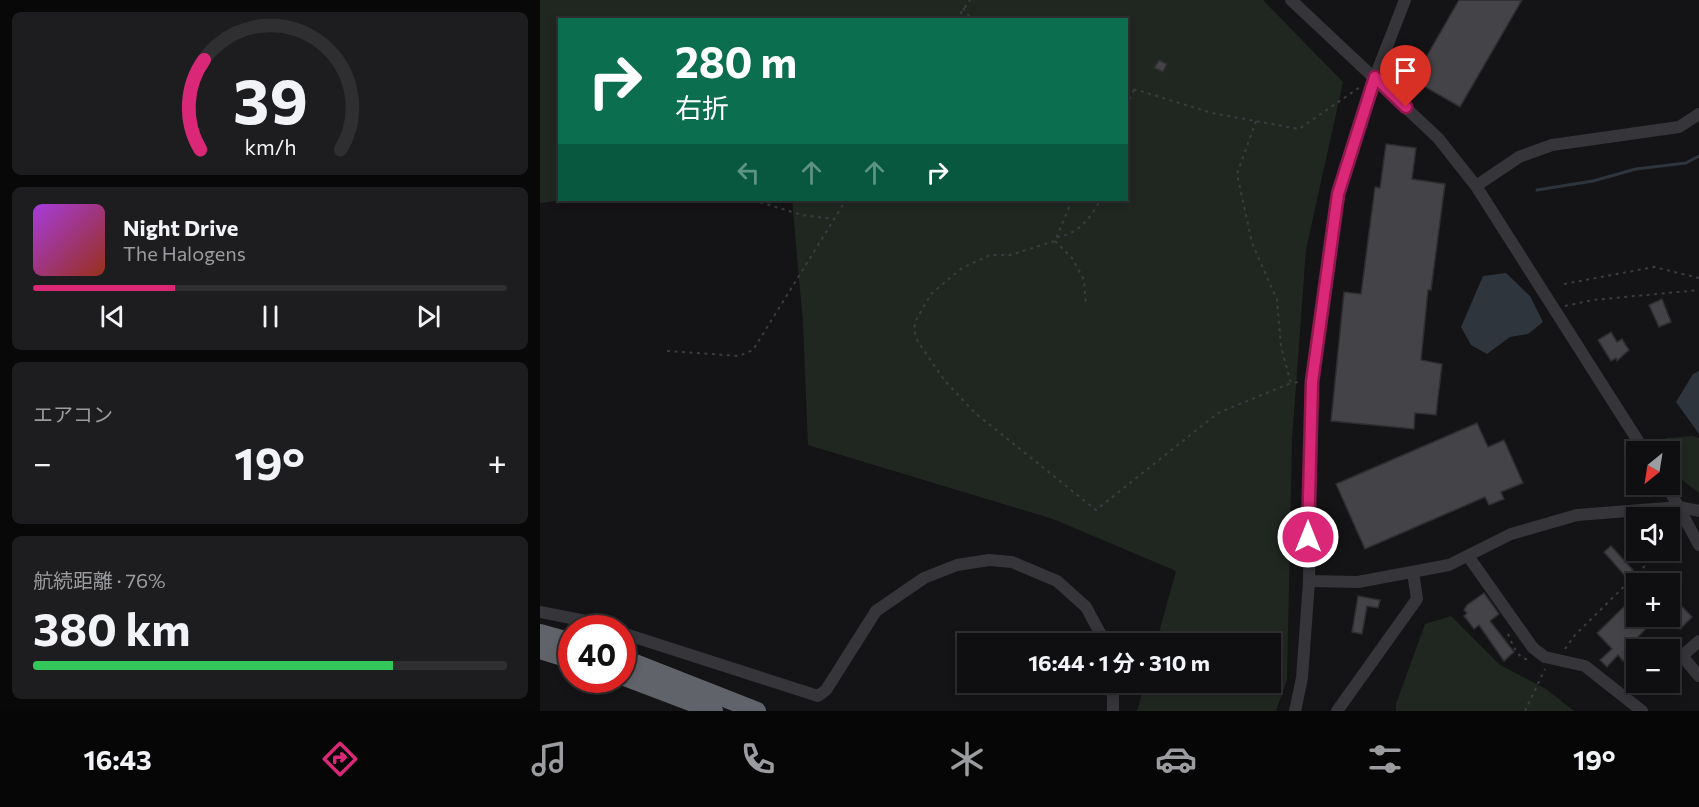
<!DOCTYPE html>
<html lang="ja">
<meta charset="utf-8">
<style>
:root{--surface:#0f0e10;--page:#1d1c1e;--text:#f1f3f6;--muted:#9b9c9f;--line:#2f2e30;--accent:#db2777}
body{margin:0;font-family:Commissioner,"Noto Sans JP",sans-serif;background:var(--page);color:var(--text);height:100vh;display:flex;flex-direction:column;font-size:22px;white-space:nowrap}
*{box-sizing:border-box;margin:0}
p{font-size:20px;color:var(--muted)}
.icon{flex:none;width:33px;height:33px;fill:none;stroke:currentColor;stroke-width:2;stroke-linecap:round;stroke-linejoin:round}
.map{position:relative;flex:1;overflow:hidden}
.side{display:flex;flex-direction:column;gap:12px;padding:12px;background:#080809;width:540px}
.side>*{flex:none}
.hud{position:absolute;left:18px;top:18px;width:570px;height:183px;border-radius:0px;box-shadow:0 3px 9px #0003,0 0 0 2px var(--line);background:#0b6e4f;color:#fff;overflow:hidden}
.needle{width:39px;rotate:210deg}
.buttons{position:absolute;left:1086px;top:441px;display:grid;gap:12px}
.buttons a{display:grid;place-items:center;width:54px;height:54px;border-radius:0px;background:var(--surface);box-shadow:0 3px 9px #0003,0 0 0 2px var(--line);font-size:30px}
.speed{position:absolute;left:18px;top:615px;display:flex;gap:12px;font-size:30px;font-weight:700;text-align:center}
.speed>*{display:grid;place-content:center;width:78px;height:78px;border-radius:50%;background:var(--surface);box-shadow:0 3px 9px #0003,0 0 0 2px var(--line);line-height:1}
.speed .limit{border:9px solid #d22;background:#fff;color:#111}
.pin{position:absolute;display:grid;place-items:center;width:51px;height:51px;color:#fff;margin:-62px -26px;border-radius:50% 50% 50% 0;rotate:-45deg;box-shadow:0 0 6px #0007}
.pin .icon{rotate:45deg}
.me{position:absolute;width:66px;margin:-33px;rotate:0deg;stroke-linejoin:round;filter:drop-shadow(0 0 4px #0008)}
.turn{display:flex;align-items:center;gap:21px;height:126px;padding:0 18px;font-size:27px}
.turn .icon{width:78px;height:78px;stroke-width:2.5}
.turn b{display:block;font-size:42px;line-height:51px}
.lanes{display:flex;align-items:center;height:57px;padding:0 18px;background:#0003;justify-content:center;gap:30px;direction:ltr}
.lanes .off{opacity:.35}
.big{font-size:45px;font-weight:700;line-height:1.1}
.side .tile{flex:1;display:flex;flex-direction:column;justify-content:center;gap:9px;min-width:0;padding:0 21px;border-radius:9px;background:var(--page)}
.side .dial{align-items:center;gap:0}
.dial svg{height:156px;overflow:visible;fill:none;stroke:var(--line);stroke-width:7;stroke-linecap:round;text-anchor:middle}
.dial text{fill:var(--text);stroke:none}
.song{display:flex;align-items:center;gap:18px}
.cover{width:72px;height:72px;border-radius:9px;background:linear-gradient(135deg,hsl(280 70% 55%),hsl(10 70% 35%))}
.played{height:6px;border-radius:3px;background:linear-gradient(90deg,var(--accent) 30%,var(--line) 30%)}
.keys{display:flex;justify-content:space-around;direction:ltr}
.heat{display:flex;justify-content:space-between;align-items:center;font-size:33px;direction:ltr}
.charge{height:9px;border-radius:4px;background:linear-gradient(90deg,#34c759 76%,var(--line) 0)}
.trip{position:absolute;left:417px;top:633px;width:324px;height:60px;border-radius:0px;background:var(--surface);box-shadow:0 3px 9px #0003,0 0 0 2px var(--line);font-weight:700;line-height:60px;text-align:center}
.dock{display:flex;height:96px;justify-content:space-around;align-items:center;background:#060606;color:var(--muted)}
.dock .icon{width:42px;height:42px}
.dock .on{color:var(--accent)}
.dock b{font-size:27px;color:var(--text)}
main{display:flex;flex:1;min-height:0}
.map>svg:first-child{display:block}
</style>
<main>
<section class="side">
<div class="tile dial"><svg viewBox="0 0 100 80">
<path d="M14 69A42 42 0 1 1 86 69"/>
<path d="M14 69A42 42 0 0 1 16 23" stroke="#db2777"/>
<text x="50" y="56" font-size="32" font-weight="700">39</text>
<text x="50" y="72" font-size="11">km/h</text>
</svg></div>
<div class="tile">
<div class="song"><i class="cover"></i><div><b>Night Drive</b><p>The Halogens</p></div></div>
<div class="played"></div>
<div class="keys"><svg class="icon" aria-label="previous" viewBox="0 0 24 24"><path d="M18 5L8 12l10 7zM5 5v14"/></svg><svg class="icon" aria-label="pause" viewBox="0 0 24 24"><path d="M8 5v14M16 5v14"/></svg><svg class="icon" aria-label="next" viewBox="0 0 24 24"><path d="M6 5l10 7-10 7zM19 5v14"/></svg></div>
</div>
<div class="tile"><p>エアコン</p>
<div class="heat"><a>−</a><b class="big">19°</b><a>+</a></div>
</div>
<div class="tile"><p>航続距離 · 76%</p><b class="big">380 km</b><div class="charge"></div></div>
</section>
<div class="map">
<svg width="1159" height="711" viewBox="0 0 1159 711">
<rect width="100%" height="100%" fill="#141315"/>
<!-- green -->
<g fill="#202721">
<polygon points="0,0 723,0 803,82 766,250 752,440 747,680 736,711 597,711 605,683 730,682 730,644 616,643 636,571 513,519 268,445 263,323 252,200 586,200 586,20 20,20 20,200 23,200 0,203"/>
<polygon points="1152,436 1159,438 1159,493 1132,472 1130,452 1120,451 1126,438"/>
<polygon points="911,616 960,665 1006,689 1034,711 856,711 856,704 885,624"/>
</g>
<!-- water -->
<g fill="#2e353d">
<polygon points="966,273 990,296 1003,322 988,334 970,337 947,354 931,345 921,327 943,276"/>
<polygon points="1159,371 1159,434 1136,402 1153,374"/>
</g>
<g fill="none" stroke-linecap="round" stroke-linejoin="round">
<!-- stream -->
<polyline stroke="#2e353d" stroke-width="3" points="997,190 1053,181 1096,169 1146,163 1159,156"/>
</g>
<!-- building -->
<g fill="#434348" stroke="#2e2e31" stroke-width="1.5">
<polygon points="919,0 982,0 920,107 873,80"/>
<polygon points="619,60 627,64 623,72 614,68"/>
<polygon points="846,144 876,148 872,179 905,184 891,290 888,290 881,360 902,364 896,415 875,413 874,429 791,421 804,292 821,294 835,187 840,188"/>
<polygon points="1122,299 1131,322 1119,327 1109,305"/>
<polygon points="1071,332 1077,342 1082,339 1089,350 1077,361 1076,358 1071,361 1058,340"/>
<polygon points="937,423 948,447 964,440 983,483 961,492 964,499 949,505 945,497 825,549 796,484"/>
<polygon points="1071,546 1093,570 1086,577 1064,552"/>
<polygon points="944,593 959,614 950,621 974,652 964,661 939,625 934,629 924,616 927,613 924,610 927,605"/>
<polygon points="1130,594 1152,617 1140,629 1130,620"/>
<polygon points="1096,595 1096,616 1118,616 1096,639 1100,643 1083,661 1078,655 1067,667 1060,660 1072,649 1057,633"/>
<polygon points="818,596 840,600 838,608 827,606 822,634 812,632"/>
</g>
<g fill="none" stroke-linecap="round" stroke-linejoin="round">
<!-- path -->
<g stroke="#3b3c41" stroke-width="2" stroke-dasharray="3 4.5" stroke-linecap="butt">
<polyline points="423,8 432,20"/>
<polyline points="416,20 430,0"/>
<polyline points="586,89 597,90 672,113 759,129 820,87"/>
<polyline points="586,106 594,90"/>
<polyline points="716,121 697,174 712,243 737,300 741,347 751,383 760,382"/>
<polyline points="213,200 262,215 294,219"/>
<polyline points="532,200 515,241 470,255 450,255 422,268 391,294 375,322 374,330 378,342 405,381 435,413 556,510 678,413 751,383"/>
<path d="M 517,237 C 538,234 551,218 560,200"/>
<polyline points="515,241 532,258 544,280 546,305"/>
<polyline points="1024,284 1114,267 1159,278"/>
<polyline points="1025,306 1053,300 1159,290"/>
<polyline points="127,351 199,356 213,350 306,200"/>
<polyline points="1130,542 1140,532"/>
<path d="M 968,634 C 973,645 977,659 990,660"/>
<polyline points="1025,649 1035,635 1121,550"/>
<polyline points="985,711 1005,669"/>
</g>
<!-- minor -->
<g stroke="#35353a" stroke-width="12">
<polyline points="751,0 898,138 936,186 1105,452"/>
<polyline points="936,186 979,157 1012,145 1139,127 1159,114"/>
<polyline points="1126,484 1159,545"/>
<polyline points="928,556 993,648 1005,657 1045,666 1102,711"/>
<polyline points="769,581 818,582 909,565 971,534 1037,515 1140,507 1159,511"/>
<polyline points="0,612 51,622 69,628"/>
<polyline points="82,633 278,696 286,690 336,611 384,578 417,565 449,560 472,562 517,581 546,607 566,644"/>
<polyline points="1159,641 1142,656 1159,676"/>
<polyline points="573,711 573,682"/>
<polyline points="755,711 762,678 769,581 772,382 799,194 835,77 865,0"/>
<polyline points="797,711 877,599 873,572"/>
</g>
<!-- highway -->
<g stroke="#61636a" stroke-width="18">
<polyline points="0,633 32,642"/>
<polyline points="0,650 32,660"/>
<polyline points="82,658 217,711"/>
<polyline points="82,676 174,711"/>
</g>
</g>
<g fill="none" stroke-linecap="round" stroke-linejoin="round">
<!-- route casing -->
<g stroke="#8e194d" stroke-width="15">
<polyline id="route" points="768,537 772,382 798,194 835,77 866,107"/>
</g>
<!-- route -->
<use href="#route" stroke="#db2777" stroke-width="10"/>
</g>
</svg>
<div class="buttons">
<a><svg class="needle" viewBox="-14 -14 28 28"><path d="M0-13l5 13h-10z" fill="#e53935"/><path d="M0 13l5-13h-10z" fill="#9b9c9f"/></svg></a>
<a><svg class="icon" aria-label="sound" viewBox="0 0 24 24"><path d="M4 9h4l5-4v14l-5-4H4zM17 9q2 3 0 6"/></svg></a>
<a>+</a>
<a>−</a>
</div>
<div class="speed"><div class="limit">40</div></div>
<div class="pin" style="left:866px;top:107px;background:#d93025"><svg class="icon" aria-label="arrive" viewBox="0 0 24 24"><path d="M6 21V4h12l-3 4 3 4H6"/></svg></div>
<svg class="me" style="left:768px;top:537px" viewBox="-20 -20 40 40"><circle r="17" fill="#db2777" stroke="#fff" stroke-width="3"/><path d="M0-11L8 9 0 5-8 9z" fill="#fff"/></svg>
<div class="trip">16:44 · 1 分 · 310 m</div>
<div class="hud">
<div class="turn"><svg class="icon" aria-label="right" viewBox="0 0 24 24"><path d="M7 20v-9h11M14 6l5 5-5 5"/></svg><div><b>280 m</b>右折</div></div>
<div class="lanes"><svg class="icon off" aria-label="left" viewBox="0 0 24 24"><path d="M17 20v-9H6M10 6l-5 5 5 5"/></svg><svg class="icon off" aria-label="ahead" viewBox="0 0 24 24"><path d="M12 20V5M6 11l6-6 6 6"/></svg><svg class="icon off" aria-label="ahead" viewBox="0 0 24 24"><path d="M12 20V5M6 11l6-6 6 6"/></svg><svg class="icon" aria-label="right" viewBox="0 0 24 24"><path d="M7 20v-9h11M14 6l5 5-5 5"/></svg></div>
</div>
</div>
</main>
<nav class="dock">
<b>16:43</b>
<svg class="icon on" aria-label="directions" viewBox="0 0 24 24"><path d="M12 3l9 9-9 9-9-9zM9 14v-3h6M13 9l2 2-2 2"/></svg>
<svg class="icon" aria-label="music" viewBox="0 0 24 24"><path d="M9 18V5l10-2v13"/><circle cx="6" cy="18" r="3"/><circle cx="16" cy="16" r="3"/></svg>
<svg class="icon" aria-label="phone" viewBox="0 0 24 24"><path d="M5 4h4l2 5-3 2q2 4 5 5l2-3 5 2v4C11 20 4 13 5 4z"/></svg>
<svg class="icon" aria-label="climate" viewBox="0 0 24 24"><path d="M12 3v18M4 7l16 10M4 17L20 7"/></svg>
<svg class="icon" aria-label="car" viewBox="0 0 24 24"><path d="M5 17H2v-5l4-1 3-4h7l3 4 3 1v5h-3M9 17h6M6 11h13"/><circle cx="7" cy="17" r="2"/><circle cx="17" cy="17" r="2"/></svg>
<svg class="icon" aria-label="filters" viewBox="0 0 24 24"><path d="M4 7h16M4 17h16"/><circle cx="9" cy="7" r="2"/><circle cx="15" cy="17" r="2"/></svg>
<b>19°</b>
</nav>
